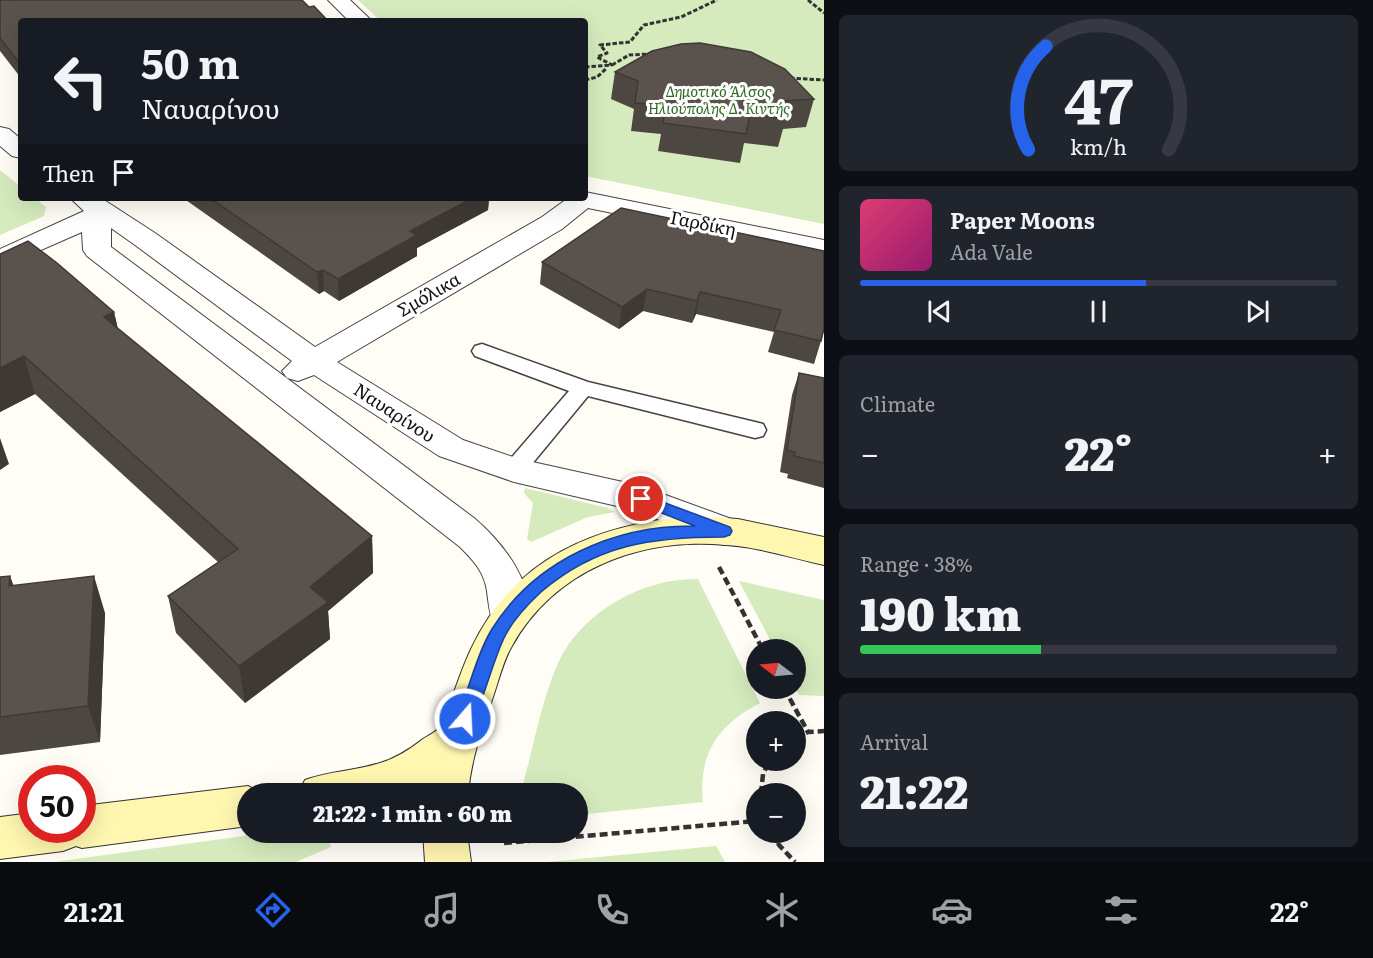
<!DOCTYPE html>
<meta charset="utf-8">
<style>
:root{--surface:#171b24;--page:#20242c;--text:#f1f3f6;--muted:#9ea1a6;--line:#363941;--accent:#2563eb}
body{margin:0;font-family:Literata,serif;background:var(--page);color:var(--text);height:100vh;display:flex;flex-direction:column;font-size:22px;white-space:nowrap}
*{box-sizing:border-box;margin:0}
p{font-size:20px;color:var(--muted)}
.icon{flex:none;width:33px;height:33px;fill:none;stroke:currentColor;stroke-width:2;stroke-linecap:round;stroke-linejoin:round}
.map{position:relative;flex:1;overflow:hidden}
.panel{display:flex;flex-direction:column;gap:15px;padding:15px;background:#0d0f14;width:549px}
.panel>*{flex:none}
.hud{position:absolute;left:18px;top:18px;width:570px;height:183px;border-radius:6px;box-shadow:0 6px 24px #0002;background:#171b24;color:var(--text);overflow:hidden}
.needle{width:39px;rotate:286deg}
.tools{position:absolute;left:746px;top:639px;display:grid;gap:12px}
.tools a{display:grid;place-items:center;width:60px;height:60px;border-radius:50%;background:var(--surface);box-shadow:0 6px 24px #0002;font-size:30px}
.speed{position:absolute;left:18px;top:765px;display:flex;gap:12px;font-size:30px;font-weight:700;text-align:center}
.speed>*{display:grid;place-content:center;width:78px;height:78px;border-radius:50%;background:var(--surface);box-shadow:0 6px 24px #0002;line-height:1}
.speed .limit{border:9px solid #d22;background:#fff;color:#111}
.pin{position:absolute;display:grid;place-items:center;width:51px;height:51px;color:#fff;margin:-26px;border:3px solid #fff;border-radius:50%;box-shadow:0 2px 6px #0007}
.me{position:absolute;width:66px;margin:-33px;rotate:19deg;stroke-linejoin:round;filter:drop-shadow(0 0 4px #0008)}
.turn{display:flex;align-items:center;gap:21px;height:126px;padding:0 24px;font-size:27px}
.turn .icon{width:78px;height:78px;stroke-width:2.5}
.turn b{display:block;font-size:42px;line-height:51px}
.then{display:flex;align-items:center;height:57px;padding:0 24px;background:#0003;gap:12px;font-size:22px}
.big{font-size:45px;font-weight:800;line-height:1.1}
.panel .widget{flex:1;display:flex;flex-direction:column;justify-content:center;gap:9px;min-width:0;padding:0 21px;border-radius:9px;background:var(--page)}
.panel .dial{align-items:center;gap:0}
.dial svg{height:156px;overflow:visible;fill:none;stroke:var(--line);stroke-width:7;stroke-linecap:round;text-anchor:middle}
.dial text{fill:var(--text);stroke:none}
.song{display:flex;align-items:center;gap:18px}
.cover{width:72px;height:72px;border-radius:9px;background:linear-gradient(135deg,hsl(340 70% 55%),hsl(320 70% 35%))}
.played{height:6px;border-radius:3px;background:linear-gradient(90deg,var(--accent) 60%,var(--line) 60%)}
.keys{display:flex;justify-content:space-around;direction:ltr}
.heat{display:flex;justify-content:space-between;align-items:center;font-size:33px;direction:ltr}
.charge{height:9px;border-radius:4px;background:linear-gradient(90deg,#34c759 38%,var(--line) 0)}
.trip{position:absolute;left:237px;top:783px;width:351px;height:60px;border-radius:30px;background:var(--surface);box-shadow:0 6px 24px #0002;font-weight:800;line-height:60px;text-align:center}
.tab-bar{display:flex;height:96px;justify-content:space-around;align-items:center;background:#090b0e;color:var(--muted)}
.tab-bar .icon{width:42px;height:42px}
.tab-bar .selected{color:var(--accent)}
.tab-bar b{font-size:27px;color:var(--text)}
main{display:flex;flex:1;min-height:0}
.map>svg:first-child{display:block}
</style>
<main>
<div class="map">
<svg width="824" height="862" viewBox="0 0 824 862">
<rect width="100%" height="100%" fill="#fffdf5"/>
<!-- green -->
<g fill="#d5ebbd">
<polygon points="358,0 824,0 824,224 585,176 585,21 381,21"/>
<polygon points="0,170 21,187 21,198 35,198 46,207 44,216 0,235"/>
<polygon points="525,488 608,508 615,512 588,517 531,542 527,539 533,503 524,493"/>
<path d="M 698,579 L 760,703 C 718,725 698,754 703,802 L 578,815 L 578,794 L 522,793 L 524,780 C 535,741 542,698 559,661 C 583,611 643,578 698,579 Z"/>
<polygon points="739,581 824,600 824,696 799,695 795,687 795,650 775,649"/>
<polygon points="272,832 329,833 331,847 296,862 54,862"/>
<polygon points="716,846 725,862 546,862"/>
</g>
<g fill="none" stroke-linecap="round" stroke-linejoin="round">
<!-- service casing -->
<g stroke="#444" stroke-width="3">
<polygon id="service" points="482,344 588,382 755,422 763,424 766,430 763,436 755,438 588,396 522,476 514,478 506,476 502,470 506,464 569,391 475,356 472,351 475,346"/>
</g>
<!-- minor casing -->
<g stroke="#444" stroke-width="2">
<g id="minor">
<polygon points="328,0 350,0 372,21 349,21"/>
<polygon points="0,127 9,129 21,139 21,158 12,156 0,146"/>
<path d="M 585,192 L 824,240 L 824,256 L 588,208 L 562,229 L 337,362 L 463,440 L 519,459 L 641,486 L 737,521 L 742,531 L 737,541 L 724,545 L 634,510 L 514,482 L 439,456 L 314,375 L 298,381 L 287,378 L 282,371 L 292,361 L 135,245 L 111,228 L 111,247 L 474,518 C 501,541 542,589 523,627 L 509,631 L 495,627 C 488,613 489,600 486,586 C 482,569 471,558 460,547 L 87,256 L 83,250 L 82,232 L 0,268 L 0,249 L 84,211 L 70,198 L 101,198 L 155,233 L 315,347 L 542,217 L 564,201 L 562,198 L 585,198 Z"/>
</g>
</g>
<!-- secondary casing -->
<g stroke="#333" stroke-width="2">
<g id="secondary">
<path d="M 693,516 L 738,519 L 824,537 L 824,565 C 792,558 759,547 726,545 C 641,537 555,569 512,646 C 503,661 499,680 493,697 C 482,729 471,759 468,794 L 424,794 L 425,784 L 404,794 L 298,794 L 305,780 C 329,771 355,771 380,763 C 397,758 410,749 423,739 C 429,735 438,731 442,725 C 445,721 446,713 448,708 C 456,688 462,668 471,649 C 514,557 597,524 693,516 Z"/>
<polygon points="248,786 264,794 248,794 248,826 82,848 76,846 63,851 0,859 0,817 32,813 32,830 82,830 82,806"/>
<polygon points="423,832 467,832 471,862 425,862"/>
</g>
</g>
<!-- path-far1 -->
<g stroke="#333" stroke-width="3" stroke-dasharray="4.5 2" stroke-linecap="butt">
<polyline points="808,0 824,13"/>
<polyline points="612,65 629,55 649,54"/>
<polyline points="585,67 612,65 597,57 607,53 600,45 630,42 644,25 681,17 717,0"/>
<polyline points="790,78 824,80"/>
<polyline points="585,80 597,77 607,68"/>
</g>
<!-- path -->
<g stroke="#333" stroke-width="4.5" stroke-dasharray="8 4" stroke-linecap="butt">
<polyline points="719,567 763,650"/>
<polyline points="784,688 808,732"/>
<polyline points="795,738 808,732 824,731"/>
<polyline points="761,794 763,774 770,760"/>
<polyline points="773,832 779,845 795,862"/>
<polyline points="504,843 756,821"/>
</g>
<!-- service -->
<use href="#service" fill="#fff" fill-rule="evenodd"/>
<!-- minor -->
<use href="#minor" fill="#fff" fill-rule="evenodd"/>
<!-- secondary -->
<use href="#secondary" fill="#fff6b0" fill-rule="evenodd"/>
</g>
<!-- wall -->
<g fill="#4d4742">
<polygon points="0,0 309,7 328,21 21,21 21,78 0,51"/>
<polygon points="615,72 814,99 806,127 783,129 778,147 744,143 740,163 658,151 661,134 631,131 634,109 611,99"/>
<polygon points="183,198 489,198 488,210 417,248 417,256 339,301 324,291 319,294"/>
<polygon points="824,251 824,331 814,364 768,352 774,332 696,314 692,323 643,311 619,329 540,284 542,262"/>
<polygon points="0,254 114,312 118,329 372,536 373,573 328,611 330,639 245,703 176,633 168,596 218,562 35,394 0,412"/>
<polygon points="799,373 824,378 824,488 787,478 788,474 780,472 792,395"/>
<polygon points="0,577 14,586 105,613 100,742 0,755"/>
</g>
<!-- shaded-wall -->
<g fill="#3f3936">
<polygon points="473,198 489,198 488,210 417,248 417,256 339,301 338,279 410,231"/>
<polygon points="323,270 324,291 319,294 317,272"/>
<polygon points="647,289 643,311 619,329 622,307"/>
<polygon points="700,292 696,314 692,323 697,301"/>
<polygon points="114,312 122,349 104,317"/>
<polygon points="24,356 35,394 0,412 0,368"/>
<polygon points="0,438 9,464 0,470"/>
<polygon points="372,536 373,573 328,611 330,639 245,703 239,666 310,587"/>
<polygon points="10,576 24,613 9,586"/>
<polygon points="94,576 105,613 100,742 88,706"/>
</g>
<!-- building -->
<g fill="#5a524d" stroke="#3f3936" stroke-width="1.5">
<polygon points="0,0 302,0 309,7 314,6 328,21 21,21 21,65 0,38"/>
<polygon points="700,43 751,52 785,69 814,99 783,101 785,119 750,114 746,134 663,123 666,106 635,103 638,81 615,72 652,51 681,44"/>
<polygon points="210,198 473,198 410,231 417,235 338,279 323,270 317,272"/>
<polygon points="621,208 824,251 824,328 821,341 774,330 781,310 700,292 697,301 647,289 622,307 542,262"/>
<polygon points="28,241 57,263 114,312 104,317 372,536 310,587 328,602 239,666 168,596 238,549 24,356 0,368 0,254"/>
<polygon points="799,373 824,378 824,463 794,456 795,452 787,450"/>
<polygon points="10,576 9,586 94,576 88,706 0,717 0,577"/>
</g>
<!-- route -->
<path fill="#2563eb" stroke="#184099" stroke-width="1.5" d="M 641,494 L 730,527 L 732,531 L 730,535 L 724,537 C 653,537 597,544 541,592 C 527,605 512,621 504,638 C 491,666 485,697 471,724 L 465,726 L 459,724 L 457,719 C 467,694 478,651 492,629 C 535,560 615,525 695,526 L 636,503 L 634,499 Z"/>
<g text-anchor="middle" stroke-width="6" stroke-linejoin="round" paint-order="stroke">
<!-- far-park labels -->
<g font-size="15" font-style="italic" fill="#2f6b1f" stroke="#fff">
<text x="719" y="97">Δημοτικό Άλσος<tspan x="719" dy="17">Ηλιούπολης Δ. Κιντής</tspan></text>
</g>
<!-- street labels -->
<g font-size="18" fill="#111" stroke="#fff">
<text transform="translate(703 224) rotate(11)" y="6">Γαρδίκη</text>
<text transform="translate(429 295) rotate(-30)" y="6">Σμόλικα</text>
<text transform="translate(394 413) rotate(33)" y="6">Ναυαρίνου</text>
</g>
</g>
</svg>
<div class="tools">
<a><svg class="needle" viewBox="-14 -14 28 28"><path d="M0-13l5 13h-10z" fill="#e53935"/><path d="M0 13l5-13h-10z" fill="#9ea1a6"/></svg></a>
<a>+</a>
<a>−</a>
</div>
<div class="speed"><div class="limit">50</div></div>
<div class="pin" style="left:641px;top:499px;background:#d93025"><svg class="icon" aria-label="arrive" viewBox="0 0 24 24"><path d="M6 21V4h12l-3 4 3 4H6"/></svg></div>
<svg class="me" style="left:465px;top:719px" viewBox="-20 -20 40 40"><circle r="17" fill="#2563eb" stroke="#fff" stroke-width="3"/><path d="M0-11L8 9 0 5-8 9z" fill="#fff"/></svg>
<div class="trip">21:22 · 1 min · 60 m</div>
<div class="hud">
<div class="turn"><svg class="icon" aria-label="left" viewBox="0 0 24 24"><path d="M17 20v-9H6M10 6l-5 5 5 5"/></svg><div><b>50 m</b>Ναυαρίνου</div></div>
<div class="then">Then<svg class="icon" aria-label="arrive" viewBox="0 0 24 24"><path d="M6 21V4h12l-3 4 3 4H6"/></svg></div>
</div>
</div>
<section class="panel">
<div class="widget dial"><svg viewBox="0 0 100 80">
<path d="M14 69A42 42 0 1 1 86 69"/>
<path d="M14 69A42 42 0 0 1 23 16" stroke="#2563eb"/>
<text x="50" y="56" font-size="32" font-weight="700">47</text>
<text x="50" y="72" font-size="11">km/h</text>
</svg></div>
<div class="widget">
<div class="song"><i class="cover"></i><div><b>Paper Moons</b><p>Ada Vale</p></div></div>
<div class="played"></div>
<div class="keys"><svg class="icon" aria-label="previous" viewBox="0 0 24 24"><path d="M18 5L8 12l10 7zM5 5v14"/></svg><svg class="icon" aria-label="pause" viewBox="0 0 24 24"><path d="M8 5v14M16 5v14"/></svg><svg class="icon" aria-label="next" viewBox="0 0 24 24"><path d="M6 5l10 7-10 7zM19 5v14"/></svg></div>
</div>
<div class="widget"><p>Climate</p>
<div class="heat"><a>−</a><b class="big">22°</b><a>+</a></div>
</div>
<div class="widget"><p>Range · 38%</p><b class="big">190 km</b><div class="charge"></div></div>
<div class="widget"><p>Arrival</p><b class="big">21:22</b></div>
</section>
</main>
<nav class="tab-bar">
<b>21:21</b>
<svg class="icon selected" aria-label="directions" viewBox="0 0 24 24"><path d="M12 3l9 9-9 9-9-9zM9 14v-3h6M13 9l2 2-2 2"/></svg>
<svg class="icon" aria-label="music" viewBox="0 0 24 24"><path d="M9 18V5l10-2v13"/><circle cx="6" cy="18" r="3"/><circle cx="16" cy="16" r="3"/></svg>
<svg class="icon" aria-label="phone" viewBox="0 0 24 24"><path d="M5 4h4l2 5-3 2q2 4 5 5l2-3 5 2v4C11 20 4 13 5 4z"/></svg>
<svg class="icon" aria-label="climate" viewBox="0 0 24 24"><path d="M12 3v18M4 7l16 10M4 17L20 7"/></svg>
<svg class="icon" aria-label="car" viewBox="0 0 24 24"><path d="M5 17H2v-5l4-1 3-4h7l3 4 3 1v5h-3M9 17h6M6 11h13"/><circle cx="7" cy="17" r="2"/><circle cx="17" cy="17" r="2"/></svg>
<svg class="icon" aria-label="filters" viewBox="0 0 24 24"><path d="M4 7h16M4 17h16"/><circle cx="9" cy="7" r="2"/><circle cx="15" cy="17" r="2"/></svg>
<b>22°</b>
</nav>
